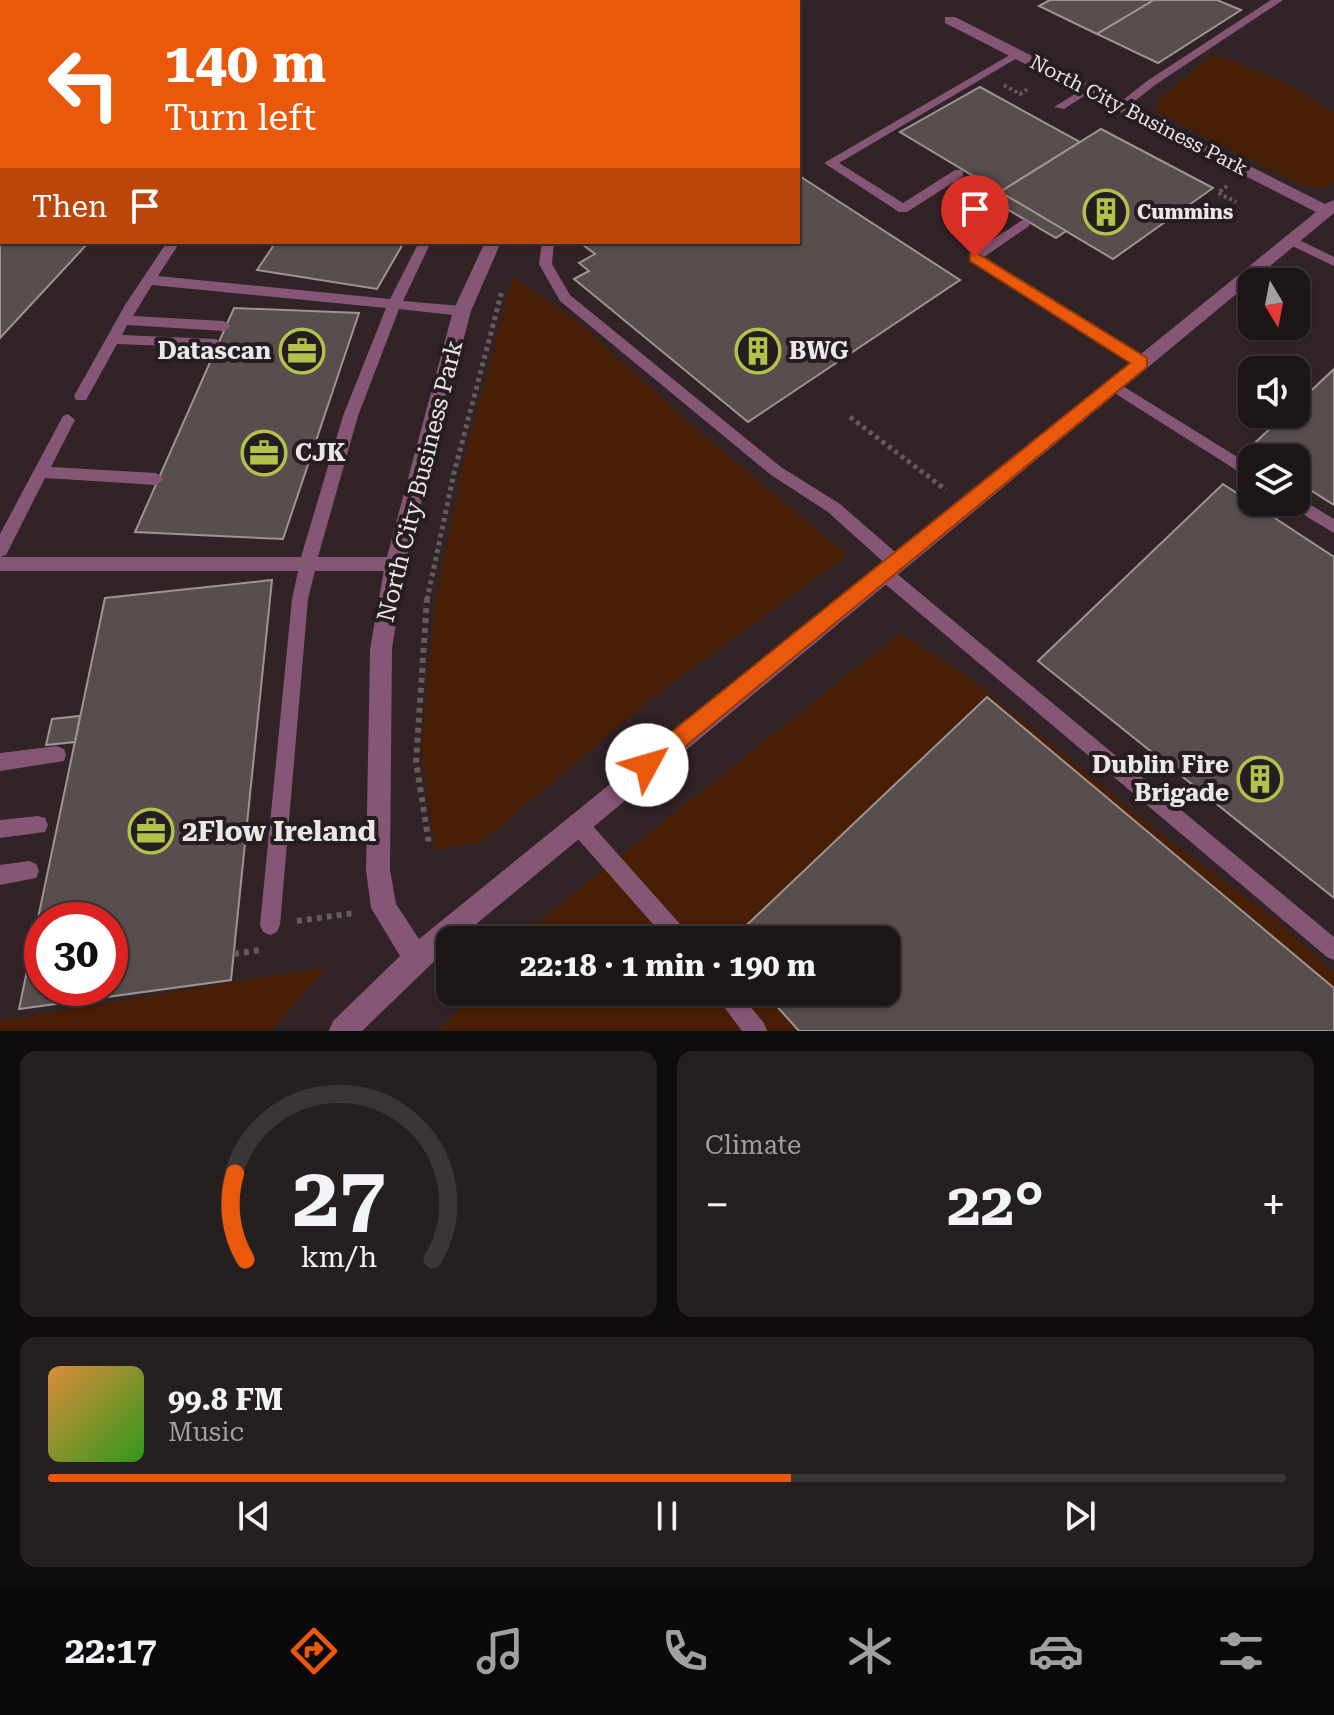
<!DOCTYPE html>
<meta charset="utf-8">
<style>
:root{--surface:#1c1617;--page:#251f20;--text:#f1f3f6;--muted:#a09fa1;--line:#3a3536;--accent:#ea580c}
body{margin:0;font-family:"Roboto Serif",serif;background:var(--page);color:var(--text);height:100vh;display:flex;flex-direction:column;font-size:30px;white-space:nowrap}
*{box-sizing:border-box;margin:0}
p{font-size:26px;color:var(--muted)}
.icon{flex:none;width:44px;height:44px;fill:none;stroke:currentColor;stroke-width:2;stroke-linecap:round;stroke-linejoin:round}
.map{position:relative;height:1031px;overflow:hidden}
.drawer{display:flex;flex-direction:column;gap:20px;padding:20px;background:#0f0c0d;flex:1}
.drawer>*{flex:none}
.top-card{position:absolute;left:0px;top:0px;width:800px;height:244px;box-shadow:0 2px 6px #0004,0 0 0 2px var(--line);background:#ea580c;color:#fff;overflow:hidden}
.needle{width:52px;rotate:170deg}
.fabs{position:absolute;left:1238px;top:268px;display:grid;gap:16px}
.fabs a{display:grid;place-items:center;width:72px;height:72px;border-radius:16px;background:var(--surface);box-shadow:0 2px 6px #0004,0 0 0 2px var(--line);font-size:40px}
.speed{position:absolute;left:24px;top:902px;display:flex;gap:16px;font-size:40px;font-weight:700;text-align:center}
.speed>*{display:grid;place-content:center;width:104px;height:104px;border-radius:50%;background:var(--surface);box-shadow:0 2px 6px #0004,0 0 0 2px var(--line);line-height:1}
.speed .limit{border:12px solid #d22;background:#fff;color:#111}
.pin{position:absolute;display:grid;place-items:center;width:68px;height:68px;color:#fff;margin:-82px -34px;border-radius:50% 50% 50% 0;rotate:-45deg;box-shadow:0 0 8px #0007}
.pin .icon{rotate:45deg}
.me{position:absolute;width:88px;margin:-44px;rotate:51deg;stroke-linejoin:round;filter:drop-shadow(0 0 6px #0008)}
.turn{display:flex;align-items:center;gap:28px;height:168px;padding:0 32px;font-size:36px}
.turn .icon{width:104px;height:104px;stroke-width:2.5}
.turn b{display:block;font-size:56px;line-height:68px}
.then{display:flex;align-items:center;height:76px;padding:0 32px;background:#0003;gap:16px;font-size:30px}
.big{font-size:60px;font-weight:700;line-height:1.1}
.drawer .widget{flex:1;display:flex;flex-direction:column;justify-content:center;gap:12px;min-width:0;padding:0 28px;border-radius:16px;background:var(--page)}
.drawer .dial{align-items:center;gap:0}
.dial svg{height:208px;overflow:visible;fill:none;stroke:var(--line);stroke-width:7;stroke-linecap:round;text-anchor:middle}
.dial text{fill:var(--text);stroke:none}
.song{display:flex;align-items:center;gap:24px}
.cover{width:96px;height:96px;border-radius:12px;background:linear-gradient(135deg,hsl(30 70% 55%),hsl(110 70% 35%))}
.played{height:8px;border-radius:4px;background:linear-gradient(90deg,var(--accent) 60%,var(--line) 60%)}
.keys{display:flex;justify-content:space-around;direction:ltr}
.heat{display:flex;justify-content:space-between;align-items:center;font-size:44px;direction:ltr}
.drawer .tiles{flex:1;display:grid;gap:20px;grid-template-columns:1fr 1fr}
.widget:last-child{grid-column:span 2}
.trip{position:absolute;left:436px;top:926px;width:464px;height:80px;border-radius:16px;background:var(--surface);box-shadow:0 2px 6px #0004,0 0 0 2px var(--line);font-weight:700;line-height:80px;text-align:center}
.tab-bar{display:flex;height:128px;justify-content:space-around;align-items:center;background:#0b0909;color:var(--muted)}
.tab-bar .icon{width:56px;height:56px}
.tab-bar .current{color:var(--accent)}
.tab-bar b{font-size:36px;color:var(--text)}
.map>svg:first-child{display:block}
</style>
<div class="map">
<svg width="1334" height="1031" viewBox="0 0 1334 1031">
<rect width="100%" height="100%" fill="#251d1f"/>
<!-- built -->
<path fill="#322327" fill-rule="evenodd" d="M 314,0 L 1334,0 L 1334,1031 L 0,1031 L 0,67 L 2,242 L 798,242 L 798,2 ZM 1252,282 L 1296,282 L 1296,326 L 1252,326 ZM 1252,370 L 1296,370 L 1296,414 L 1252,414 ZM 1252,458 L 1296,458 L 1296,502 L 1252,502 ZM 42,920 L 110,920 L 110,988 L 42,988 ZM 450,940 L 886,940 L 886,992 L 450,992 Z"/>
<!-- green -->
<g fill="#481e05">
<polygon points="0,0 287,0 288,2 2,2 2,47"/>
<polygon points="1215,54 1284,82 1334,112 1334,182 1326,188 1304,186 1157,112 1155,102"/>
<polygon points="513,277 581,324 689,423 847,555 656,695 481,842 435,850 421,748 436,597 465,457"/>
<polygon points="900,633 970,678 1167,839 1276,920 1334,973 1334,1031 438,1031 474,992 886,992 886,940 522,940 543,918"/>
<polygon points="326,967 271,1031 0,1031 0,1021"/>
</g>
<!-- building -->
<g fill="#574e4d" stroke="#9e9493" stroke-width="2" fill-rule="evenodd">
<polygon points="1050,0 1154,0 1097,34 1039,6"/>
<polygon points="1154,0 1217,0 1241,10 1158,63 1097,34"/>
<polygon points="980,87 1080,142 1000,192 900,132"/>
<polygon points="1101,129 1213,188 1113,259 1000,192"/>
<polygon points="0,175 2,242 89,242 0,338"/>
<polygon points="798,175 960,280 748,422 574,279 589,271 579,263 595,254 583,245 589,242 798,242"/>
<polygon points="1000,192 1066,231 1056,238 990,199"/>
<polygon points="276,242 404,242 377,289 257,270"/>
<polygon points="234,308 359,313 283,539 135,532"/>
<polygon points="1334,369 1334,505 1296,481 1296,458 1259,458 1247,450 1286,414 1296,414 1296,405"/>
<polygon points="1223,484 1334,557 1334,898 1038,661"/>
<path d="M 272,580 L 231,980 L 19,1009 L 105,598 ZM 42,920 L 110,920 L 110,988 L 42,988 Z"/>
<polygon points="987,697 1334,988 1334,1031 799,1031 764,992 886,992 886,940 731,940"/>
<polygon points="80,716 75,742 46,745 52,719"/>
</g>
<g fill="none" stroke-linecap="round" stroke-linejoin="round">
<!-- path-far2 -->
<g stroke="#635c5e" stroke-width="4" stroke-dasharray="3 3" stroke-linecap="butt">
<polyline points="1004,85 1020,94 1028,89"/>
<polyline points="1227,186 1218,193 1236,202"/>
</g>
<!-- path-far1 -->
<g stroke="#635c5e" stroke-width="5" stroke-dasharray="4 4" stroke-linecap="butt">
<polyline points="850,417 946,490"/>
<polyline points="427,600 454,473 502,291"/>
</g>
<!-- path -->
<g stroke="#635c5e" stroke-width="6" stroke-dasharray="5 5" stroke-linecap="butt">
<polyline points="427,598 416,762 429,844"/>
<polyline points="297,921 354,913"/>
<polyline points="234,954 261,950"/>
</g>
<!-- lane -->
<g fill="#865677" fill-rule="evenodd">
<rect x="444" y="0" width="10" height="2"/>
<rect x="616" y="0" width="10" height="2"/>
<polygon points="1271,0 1283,0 1155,85 1126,108 1118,108 1118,104 1147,81"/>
<polygon points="1015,52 1024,54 839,163 903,203 955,170 963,170 963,176 907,212 899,212 824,163"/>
<polygon points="1088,86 1094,89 1092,91 1064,109 1054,107"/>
<rect x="0" y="106" width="2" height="7"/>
<polygon points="1024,219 1030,223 1029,226 984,257 1146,358 1148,362 1146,366 1136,366 970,260 970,254"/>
<polygon points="1291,236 1334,257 1334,266 1286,243 1286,237"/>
<polygon points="167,242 180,242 158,276 390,299 419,242 431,242 403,301 462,306 469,311 462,316 399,309 358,416 318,557 395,557 401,559 403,564 401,569 395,571 315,571 308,599 280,925 277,932 270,935 263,932 260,925 292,599 298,571 0,571 0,557 301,557 343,416 386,308 152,285 133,316 224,321 231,326 224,331 127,325 122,335 216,339 223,344 221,348 117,344 86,400 76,400 74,396 125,305"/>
<polygon points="542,242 554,242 552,264 570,295 781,467 840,504 902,558 904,563 902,568 890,568 828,512 771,475 560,301 539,264"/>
<polygon points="1113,380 1252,466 1252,480 1108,389 1106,385"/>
<polygon points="68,414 75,420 51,467 156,473 164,479 156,485 45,478 6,555 0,557 0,534 63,416"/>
<polygon points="1296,496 1334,519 1334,533 1289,506 1287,502 1296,502"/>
<polygon points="884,566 890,568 1334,937 1334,960 1327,957 878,578 876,573 878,568"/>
<polygon points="57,746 64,749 66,755 64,761 0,771 0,753"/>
<polygon points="577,814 584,816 688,933 691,940 667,940 570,830 567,823 570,816"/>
<polygon points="38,816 45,818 48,825 45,832 0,838 0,820"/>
<polygon points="29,861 36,864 39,871 36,878 0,885 0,865"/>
<polygon points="713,992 738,992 764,1023 767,1031 742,1031"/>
</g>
<!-- street -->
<polygon fill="#865677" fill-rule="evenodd" points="945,17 955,17 1325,204 1334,200 1334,213 457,940 450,940 450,946 362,1031 329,1031 333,1021 400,956 371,908 366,870 370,649 385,564 453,311 485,242 501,242 471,311 405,564 392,649 390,870 396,904 419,939 1316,212 945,23"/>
</g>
<!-- route -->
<polygon fill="#ea580c" stroke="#983908" stroke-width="2" points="975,252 1147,358 1147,367 654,772 647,775 639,772 636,765 639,758 1130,363 970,261 970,254"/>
<!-- icons -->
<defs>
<g id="building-ring" transform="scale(2.3)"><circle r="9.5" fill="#251d1f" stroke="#b3c24b" stroke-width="1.5"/><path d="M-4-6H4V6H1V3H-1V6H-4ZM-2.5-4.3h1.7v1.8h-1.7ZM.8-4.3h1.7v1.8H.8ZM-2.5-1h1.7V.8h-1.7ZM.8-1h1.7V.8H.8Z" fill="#b3c24b"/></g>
<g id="office-ring" transform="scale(2.3)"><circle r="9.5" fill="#251d1f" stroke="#b3c24b" stroke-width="1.5"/><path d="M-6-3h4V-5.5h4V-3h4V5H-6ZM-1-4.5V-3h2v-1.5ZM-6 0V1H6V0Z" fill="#b3c24b"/></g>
</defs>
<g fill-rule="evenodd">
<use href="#building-ring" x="1106" y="212"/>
<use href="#office-ring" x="302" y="351"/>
<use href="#building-ring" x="758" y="351"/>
<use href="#office-ring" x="264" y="453"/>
<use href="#building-ring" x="1260" y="779"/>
<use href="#office-ring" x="151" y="831"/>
</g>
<g text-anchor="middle" stroke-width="8" stroke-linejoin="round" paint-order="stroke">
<!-- far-street labels -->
<g font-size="20" fill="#ece6e7" stroke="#251d1f">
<text transform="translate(1139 115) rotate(27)" y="7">North City Business Park</text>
</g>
<!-- far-poi labels -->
<g font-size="20" font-weight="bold" fill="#ece6e7" stroke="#251d1f" text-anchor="start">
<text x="1137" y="219">Cummins</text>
</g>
<!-- poi labels -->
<g font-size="24" font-weight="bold" fill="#ece6e7" stroke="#251d1f" text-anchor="end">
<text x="271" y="359">Datascan</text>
<text x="789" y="359" text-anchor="start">BWG</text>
<text x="295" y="461" text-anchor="start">CJK</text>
<text x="1229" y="773">Dublin Fire<tspan x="1229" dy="28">Brigade</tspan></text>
</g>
<!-- street labels -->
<g font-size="24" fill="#ece6e7" stroke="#251d1f">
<text transform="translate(420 481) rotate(-76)" y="8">North City Business Park</text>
</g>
<!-- near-poi labels -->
<g font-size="28" font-weight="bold" fill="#ece6e7" stroke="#251d1f" text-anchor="start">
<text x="182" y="841">2Flow Ireland</text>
</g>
</g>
</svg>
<div class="fabs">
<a><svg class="needle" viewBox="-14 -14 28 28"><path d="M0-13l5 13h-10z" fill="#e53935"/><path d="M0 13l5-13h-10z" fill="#a09fa1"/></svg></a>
<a><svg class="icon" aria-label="sound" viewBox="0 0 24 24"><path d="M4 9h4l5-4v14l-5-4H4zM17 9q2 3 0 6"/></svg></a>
<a><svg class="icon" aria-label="layers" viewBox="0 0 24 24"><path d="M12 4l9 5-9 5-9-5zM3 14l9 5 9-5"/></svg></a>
</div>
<div class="speed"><div class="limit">30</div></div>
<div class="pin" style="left:975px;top:257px;background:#d93025"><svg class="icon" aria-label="arrive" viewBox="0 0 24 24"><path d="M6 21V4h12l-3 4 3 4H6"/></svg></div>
<svg class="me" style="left:647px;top:765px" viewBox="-20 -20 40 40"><circle r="19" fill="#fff"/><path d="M0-13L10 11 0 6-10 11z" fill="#ea580c"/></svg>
<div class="trip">22:18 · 1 min · 190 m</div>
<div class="top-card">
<div class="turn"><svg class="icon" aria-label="left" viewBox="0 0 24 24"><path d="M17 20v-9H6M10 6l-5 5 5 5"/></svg><div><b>140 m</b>Turn left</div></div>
<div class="then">Then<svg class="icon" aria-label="arrive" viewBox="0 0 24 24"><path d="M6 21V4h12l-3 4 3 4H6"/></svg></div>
</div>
</div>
<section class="drawer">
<div class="tiles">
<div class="widget dial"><svg viewBox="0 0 100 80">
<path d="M14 69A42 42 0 1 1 86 69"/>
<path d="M14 69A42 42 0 0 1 10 36" stroke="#ea580c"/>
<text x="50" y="56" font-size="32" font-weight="700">27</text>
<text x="50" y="72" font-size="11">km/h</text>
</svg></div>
<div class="widget"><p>Climate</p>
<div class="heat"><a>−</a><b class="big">22°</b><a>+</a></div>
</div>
<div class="widget">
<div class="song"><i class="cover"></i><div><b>99.8 FM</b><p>Music</p></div></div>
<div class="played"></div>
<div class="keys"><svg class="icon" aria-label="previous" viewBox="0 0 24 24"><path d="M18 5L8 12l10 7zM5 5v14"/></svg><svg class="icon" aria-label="pause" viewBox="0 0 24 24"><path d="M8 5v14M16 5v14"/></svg><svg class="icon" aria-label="next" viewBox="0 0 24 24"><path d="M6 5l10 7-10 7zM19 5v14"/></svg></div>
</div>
</div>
</section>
<nav class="tab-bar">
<b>22:17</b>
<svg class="icon current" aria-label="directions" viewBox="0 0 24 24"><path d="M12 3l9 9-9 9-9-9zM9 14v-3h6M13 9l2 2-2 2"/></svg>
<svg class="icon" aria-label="music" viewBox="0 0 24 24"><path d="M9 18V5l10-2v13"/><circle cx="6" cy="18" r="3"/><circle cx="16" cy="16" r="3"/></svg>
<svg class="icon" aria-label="phone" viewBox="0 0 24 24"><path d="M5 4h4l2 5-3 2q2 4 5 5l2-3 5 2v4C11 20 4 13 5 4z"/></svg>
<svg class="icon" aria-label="climate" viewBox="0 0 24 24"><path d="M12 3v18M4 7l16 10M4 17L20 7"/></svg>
<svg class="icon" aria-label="car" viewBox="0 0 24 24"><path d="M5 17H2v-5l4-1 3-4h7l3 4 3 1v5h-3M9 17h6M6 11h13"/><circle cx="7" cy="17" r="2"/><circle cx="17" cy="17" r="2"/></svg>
<svg class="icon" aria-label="filters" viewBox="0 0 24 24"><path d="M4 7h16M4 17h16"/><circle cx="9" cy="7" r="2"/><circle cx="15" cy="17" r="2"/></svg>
</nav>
